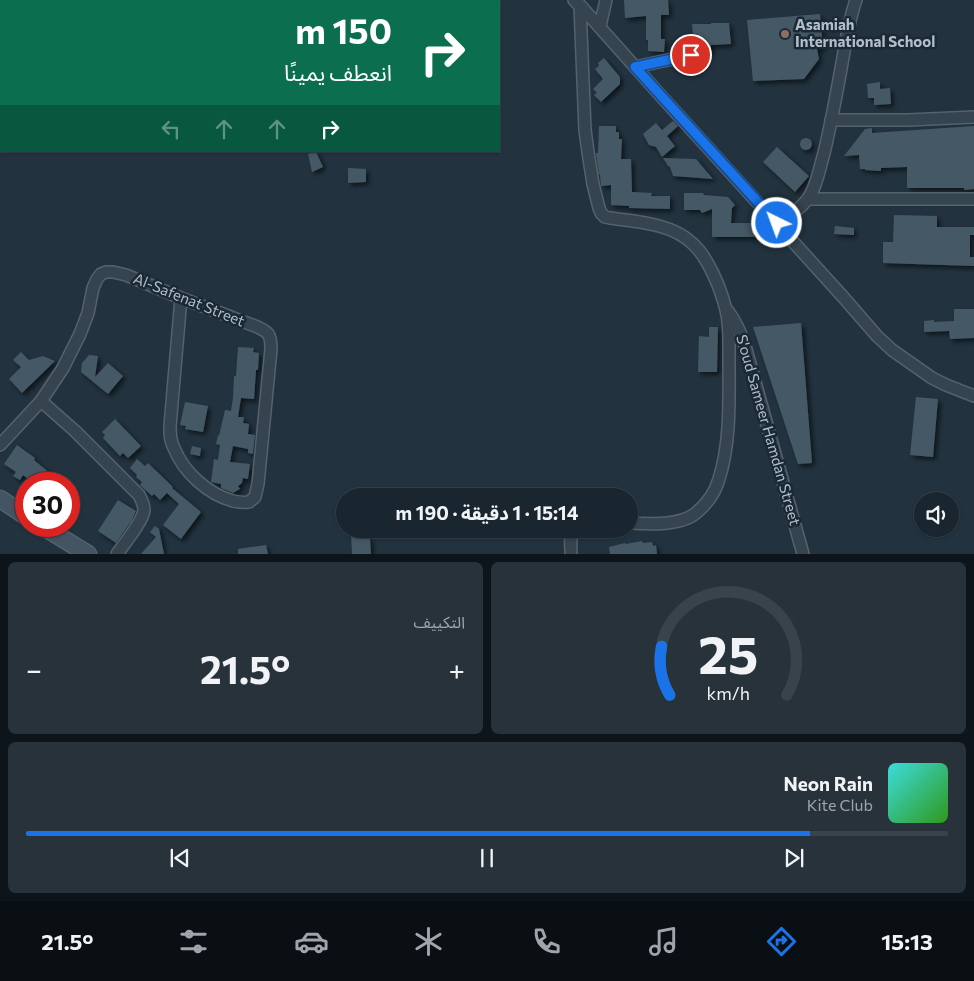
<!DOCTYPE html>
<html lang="ar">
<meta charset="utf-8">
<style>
:root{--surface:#1a262f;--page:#27323b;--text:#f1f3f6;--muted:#9fa5aa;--line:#38434b;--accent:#1a73e8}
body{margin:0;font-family:Commissioner,"Noto Sans Arabic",sans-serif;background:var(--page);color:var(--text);direction:rtl;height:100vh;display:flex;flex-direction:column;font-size:19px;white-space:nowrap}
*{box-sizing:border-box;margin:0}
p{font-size:16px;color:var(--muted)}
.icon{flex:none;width:28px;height:28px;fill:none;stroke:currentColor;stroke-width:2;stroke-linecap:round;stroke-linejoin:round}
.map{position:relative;height:554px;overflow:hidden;direction:ltr}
.sheet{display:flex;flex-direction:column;gap:8px;padding:8px;background:#0e151a;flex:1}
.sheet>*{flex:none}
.banner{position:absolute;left:0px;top:0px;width:500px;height:152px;box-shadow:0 1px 4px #0004,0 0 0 1px var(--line);direction:rtl;background:#0b6e4f;color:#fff;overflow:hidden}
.controls{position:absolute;left:914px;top:492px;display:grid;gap:10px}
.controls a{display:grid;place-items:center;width:45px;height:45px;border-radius:50%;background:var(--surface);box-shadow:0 1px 4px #0004,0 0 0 1px var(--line);font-size:25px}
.speed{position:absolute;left:15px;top:472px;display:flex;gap:10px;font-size:25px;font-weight:700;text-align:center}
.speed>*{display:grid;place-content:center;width:65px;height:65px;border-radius:50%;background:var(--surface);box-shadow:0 1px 4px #0004,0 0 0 1px var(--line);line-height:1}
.speed .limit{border:8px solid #d22;background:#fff;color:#111}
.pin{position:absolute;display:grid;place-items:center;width:42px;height:42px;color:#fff;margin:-21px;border:2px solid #fff;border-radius:50%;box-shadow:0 1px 5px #0007}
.me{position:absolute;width:55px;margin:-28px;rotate:318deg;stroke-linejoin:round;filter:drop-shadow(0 0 4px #0008)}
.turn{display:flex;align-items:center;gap:18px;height:105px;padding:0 25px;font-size:22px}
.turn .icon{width:65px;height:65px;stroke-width:2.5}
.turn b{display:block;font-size:35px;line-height:42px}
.lanes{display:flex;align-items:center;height:48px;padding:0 25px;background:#0003;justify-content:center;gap:25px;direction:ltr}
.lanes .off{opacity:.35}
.big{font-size:38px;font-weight:700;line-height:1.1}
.sheet .widget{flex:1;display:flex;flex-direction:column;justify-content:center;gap:8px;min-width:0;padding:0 18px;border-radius:8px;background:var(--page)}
.sheet .dial{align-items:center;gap:0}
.dial svg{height:130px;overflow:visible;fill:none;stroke:var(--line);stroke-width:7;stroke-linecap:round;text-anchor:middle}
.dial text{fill:var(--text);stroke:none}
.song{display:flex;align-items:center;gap:15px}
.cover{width:60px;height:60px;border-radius:8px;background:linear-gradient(135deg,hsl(180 70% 55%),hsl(110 70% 35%))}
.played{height:5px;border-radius:2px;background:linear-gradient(90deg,var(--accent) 85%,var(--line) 85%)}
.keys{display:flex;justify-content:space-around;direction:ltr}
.heat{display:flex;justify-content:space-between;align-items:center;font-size:28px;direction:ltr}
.sheet .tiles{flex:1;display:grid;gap:8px;grid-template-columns:1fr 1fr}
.widget:last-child{grid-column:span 2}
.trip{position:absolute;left:336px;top:488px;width:302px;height:50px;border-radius:25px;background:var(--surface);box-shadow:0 1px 4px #0004,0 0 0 1px var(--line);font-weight:700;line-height:50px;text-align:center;direction:rtl}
.dock{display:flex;height:80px;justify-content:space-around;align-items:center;background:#0a0f13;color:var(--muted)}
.dock .icon{width:35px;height:35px}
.dock .active{color:var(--accent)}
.dock b{font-size:22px;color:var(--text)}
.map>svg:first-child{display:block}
</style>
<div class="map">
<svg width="974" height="554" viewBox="0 0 974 554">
<defs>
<filter id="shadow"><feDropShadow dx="3" dy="3" stdDeviation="2.5" flood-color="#0009"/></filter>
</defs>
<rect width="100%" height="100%" fill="#22333f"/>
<!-- building -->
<g fill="#455966" filter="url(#shadow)">
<polygon points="624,0 668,0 669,15 661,15 661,39 665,39 664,52 648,51 648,40 646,40 646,16 625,18"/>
<polygon points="820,14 823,48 817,49 819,59 804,79 753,81 747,20"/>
<polygon points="711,23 729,23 731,44 711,45 711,51 697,51 697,46 694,46 692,24 711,24"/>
<polygon points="604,58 620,77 620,84 601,102 594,95 597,93 593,89 603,79 595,69 599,66 598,63"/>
<polygon points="880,82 880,89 890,88 891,104 874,105 874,98 868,98 867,84"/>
<polygon points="673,121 678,126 667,136 675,146 662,157 656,147 649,145 643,134 656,123 662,130"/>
<polygon points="599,126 616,126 616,132 619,132 619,139 622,139 621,159 631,159 632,192 652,193 651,196 670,196 670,209 629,208 629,206 611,205 611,185 601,186 600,174 599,175 596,153 598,153"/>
<polygon points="974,126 974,189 964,190 964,188 907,188 907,167 881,168 881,171 865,170 865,169 860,169 859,155 844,156 865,129 872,128 872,133"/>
<circle cx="806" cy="144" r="6"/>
<polygon points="777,147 809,176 795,192 763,162"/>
<polygon points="316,152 323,167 312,172 308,154"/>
<polygon points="663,158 696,159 713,179 673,176 670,167 668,166"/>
<polygon points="348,168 366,169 366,182 348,183"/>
<polygon points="684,193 703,193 704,195 728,197 735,205 732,208 731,223 754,223 754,237 712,237 712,209 702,213 700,210 684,210"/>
<polygon points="894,215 937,216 937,227 974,227 974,235 970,235 970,257 974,257 974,266 883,263 883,242 893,242"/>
<polygon points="835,226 854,228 854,235 834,234"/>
<polygon points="954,309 974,309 974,338 950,339 949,331 924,332 924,321 934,320 934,322 954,321"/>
<polygon points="801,323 812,463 798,464 753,327"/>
<polygon points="709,327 718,327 717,372 698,372 699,336 709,337"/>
<polygon points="238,347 254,348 253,352 259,353 258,370 256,370 254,399 241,398 238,417 244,417 243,423 249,424 248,434 255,435 253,454 248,453 248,449 233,446 230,462 250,464 248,479 243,478 242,483 238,486 240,489 233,493 221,488 221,484 211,482 214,459 218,460 220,445 216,444 218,435 219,436 225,410 231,411 233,398 234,376 236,376"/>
<polygon points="21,352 29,360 43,356 55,361 22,393 9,379 21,367 13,360"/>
<polygon points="89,355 98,356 95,377 108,363 123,376 108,394 81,372 82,363"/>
<polygon points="916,397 938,399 933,457 910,455"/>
<polygon points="185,402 208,406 203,432 185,429 186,426 180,425"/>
<polygon points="115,419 141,446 128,458 123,453 120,456 103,438 105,435 102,432"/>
<polygon points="17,445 35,458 34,460 63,484 34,484 23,475 20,480 13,476 16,472 4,464"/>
<polygon points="192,446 201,448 200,456 190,454"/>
<polygon points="137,459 145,466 148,463 173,487 172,488 201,512 181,539 163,525 179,504 167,493 160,500 154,494 152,496 140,485 142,482 136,477 137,475 130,468"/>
<polygon points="118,500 136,511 132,520 116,543 98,531"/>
<polygon points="155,526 159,529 164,554 141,554 156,537 150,532"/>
<polygon points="367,532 367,539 370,539 371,554 352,554 351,533"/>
<polygon points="642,541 643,543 652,542 653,546 656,545 657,554 610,554 609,547 625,543 626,544"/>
<polygon points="266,545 268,554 238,554 238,549"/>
</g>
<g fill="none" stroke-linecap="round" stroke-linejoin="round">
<!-- street casing -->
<g stroke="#54626d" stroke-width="14">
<g id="street">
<path d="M 574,0 L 580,6 L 585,130 L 588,152 L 593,184 L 599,208 L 601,213 L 605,217 L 610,218 C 637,222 671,223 692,243 C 708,257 721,289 726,310 C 730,325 729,343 729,359 C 729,398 731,441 719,479 C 715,493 707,504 696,513 C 681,526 649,524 630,523"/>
<polyline points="579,4 661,96 844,298 877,336 892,350 932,378 946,385 974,396"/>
<polyline points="600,26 606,0"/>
<polyline points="635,67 691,55"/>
<polyline points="831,120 908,120 974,117"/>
<polyline points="808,199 974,199"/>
<path d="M 777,223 C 788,217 799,210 807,200 C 816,189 820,167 824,153 C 832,120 838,86 844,52 C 847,35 850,17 856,0"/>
<path d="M 728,311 C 736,322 741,333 745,346 L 803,554"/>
<path d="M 41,401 L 75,431 L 139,495 C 141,499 144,504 144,510 C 143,521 124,544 117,554"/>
<path d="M 0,445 L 41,401 L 63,368 L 80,334 L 88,313 L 93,288 L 97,279 L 101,274 L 106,272 L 113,272 L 126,275 L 181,298 L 255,326 C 269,332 271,334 271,349 L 258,484 L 255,497 C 254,498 250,501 249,502 C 244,503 238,502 233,501 C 208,494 184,473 174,448 C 170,441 170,434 170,426 L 181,298"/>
<path d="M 571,554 C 571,545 569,537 574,529"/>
</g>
</g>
<!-- secondary casing -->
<g stroke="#54626d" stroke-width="19">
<g id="secondary">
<polyline points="0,499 26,516"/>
<polyline points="42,526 88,554"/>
</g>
</g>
<!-- street -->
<use href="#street" stroke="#36444f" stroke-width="11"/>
<!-- secondary -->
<use href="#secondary" stroke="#445463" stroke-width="16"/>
</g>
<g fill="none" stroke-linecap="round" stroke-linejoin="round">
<!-- route casing -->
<g stroke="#114b97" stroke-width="12">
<polyline id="route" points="691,55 635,67 777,223"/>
</g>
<!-- route -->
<use href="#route" stroke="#1a73e8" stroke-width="9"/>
</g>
<!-- markers -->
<circle fill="#8d6e63" stroke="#1b2934" stroke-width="2" cx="785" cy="34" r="5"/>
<g text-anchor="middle" stroke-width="5" stroke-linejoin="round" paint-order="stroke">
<!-- poi labels -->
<g font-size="15" font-weight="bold" fill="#b2bfca" stroke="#1b2934" text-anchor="start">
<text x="795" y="30">Asamiah<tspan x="795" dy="17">International School</tspan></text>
</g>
<!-- street labels -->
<g font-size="15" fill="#b2bfca" stroke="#1b2934">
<text transform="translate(189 300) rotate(22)" y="5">Al-Safenat Street</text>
<text transform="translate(768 430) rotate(74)" y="5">S'oud Sameer Hamdan Street</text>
</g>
</g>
</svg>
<div class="controls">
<a><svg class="icon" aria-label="sound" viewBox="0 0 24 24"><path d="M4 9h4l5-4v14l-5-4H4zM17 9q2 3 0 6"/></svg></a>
</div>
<div class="speed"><div class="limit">30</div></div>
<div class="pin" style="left:691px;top:55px;background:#d93025"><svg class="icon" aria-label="arrive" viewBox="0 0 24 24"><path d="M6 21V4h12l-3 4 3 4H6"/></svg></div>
<svg class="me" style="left:777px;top:223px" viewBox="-20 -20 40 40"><circle r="17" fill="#1a73e8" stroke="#fff" stroke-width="3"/><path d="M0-11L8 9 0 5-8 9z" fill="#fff"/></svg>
<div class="trip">15:14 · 1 دقيقة · 190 m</div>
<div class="banner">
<div class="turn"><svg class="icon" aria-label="right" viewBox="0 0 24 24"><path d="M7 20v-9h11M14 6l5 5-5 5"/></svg><div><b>150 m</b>انعطف يمينًا</div></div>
<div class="lanes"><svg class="icon off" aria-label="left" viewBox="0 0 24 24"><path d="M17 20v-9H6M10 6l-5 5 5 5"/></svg><svg class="icon off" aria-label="ahead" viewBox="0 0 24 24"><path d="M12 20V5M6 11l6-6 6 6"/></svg><svg class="icon off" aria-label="ahead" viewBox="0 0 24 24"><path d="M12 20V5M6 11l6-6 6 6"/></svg><svg class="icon" aria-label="right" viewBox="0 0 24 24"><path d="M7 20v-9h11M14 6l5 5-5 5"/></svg></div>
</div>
</div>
<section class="sheet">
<div class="tiles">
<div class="widget dial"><svg viewBox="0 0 100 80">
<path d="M14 69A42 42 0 1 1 86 69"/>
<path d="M14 69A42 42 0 0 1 9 39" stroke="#1a73e8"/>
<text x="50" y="56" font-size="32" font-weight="700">25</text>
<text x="50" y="72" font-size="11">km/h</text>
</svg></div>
<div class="widget"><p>التكييف</p>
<div class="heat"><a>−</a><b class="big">21.5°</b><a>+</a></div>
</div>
<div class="widget">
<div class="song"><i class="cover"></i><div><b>Neon Rain</b><p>Kite Club</p></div></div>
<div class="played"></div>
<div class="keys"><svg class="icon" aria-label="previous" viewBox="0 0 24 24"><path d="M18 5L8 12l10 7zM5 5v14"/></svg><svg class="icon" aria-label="pause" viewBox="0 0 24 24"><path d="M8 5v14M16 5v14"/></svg><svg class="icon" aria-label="next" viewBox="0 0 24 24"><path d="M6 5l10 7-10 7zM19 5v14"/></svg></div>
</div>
</div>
</section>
<nav class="dock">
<b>15:13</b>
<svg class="icon active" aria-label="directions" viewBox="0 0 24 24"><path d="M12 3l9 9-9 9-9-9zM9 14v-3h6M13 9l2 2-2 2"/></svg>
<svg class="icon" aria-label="music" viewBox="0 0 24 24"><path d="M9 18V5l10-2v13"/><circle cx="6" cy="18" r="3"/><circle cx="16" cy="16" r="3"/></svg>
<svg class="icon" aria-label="phone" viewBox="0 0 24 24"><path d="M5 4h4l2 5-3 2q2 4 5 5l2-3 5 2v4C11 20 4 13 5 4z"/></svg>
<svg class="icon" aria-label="climate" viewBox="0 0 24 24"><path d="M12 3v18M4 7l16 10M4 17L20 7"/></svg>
<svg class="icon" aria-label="car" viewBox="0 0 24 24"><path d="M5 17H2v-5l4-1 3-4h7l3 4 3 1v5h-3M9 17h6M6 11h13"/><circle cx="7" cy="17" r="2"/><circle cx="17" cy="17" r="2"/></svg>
<svg class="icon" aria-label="filters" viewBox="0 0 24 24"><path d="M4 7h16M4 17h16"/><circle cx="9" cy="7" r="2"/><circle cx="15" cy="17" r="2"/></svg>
<b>21.5°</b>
</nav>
